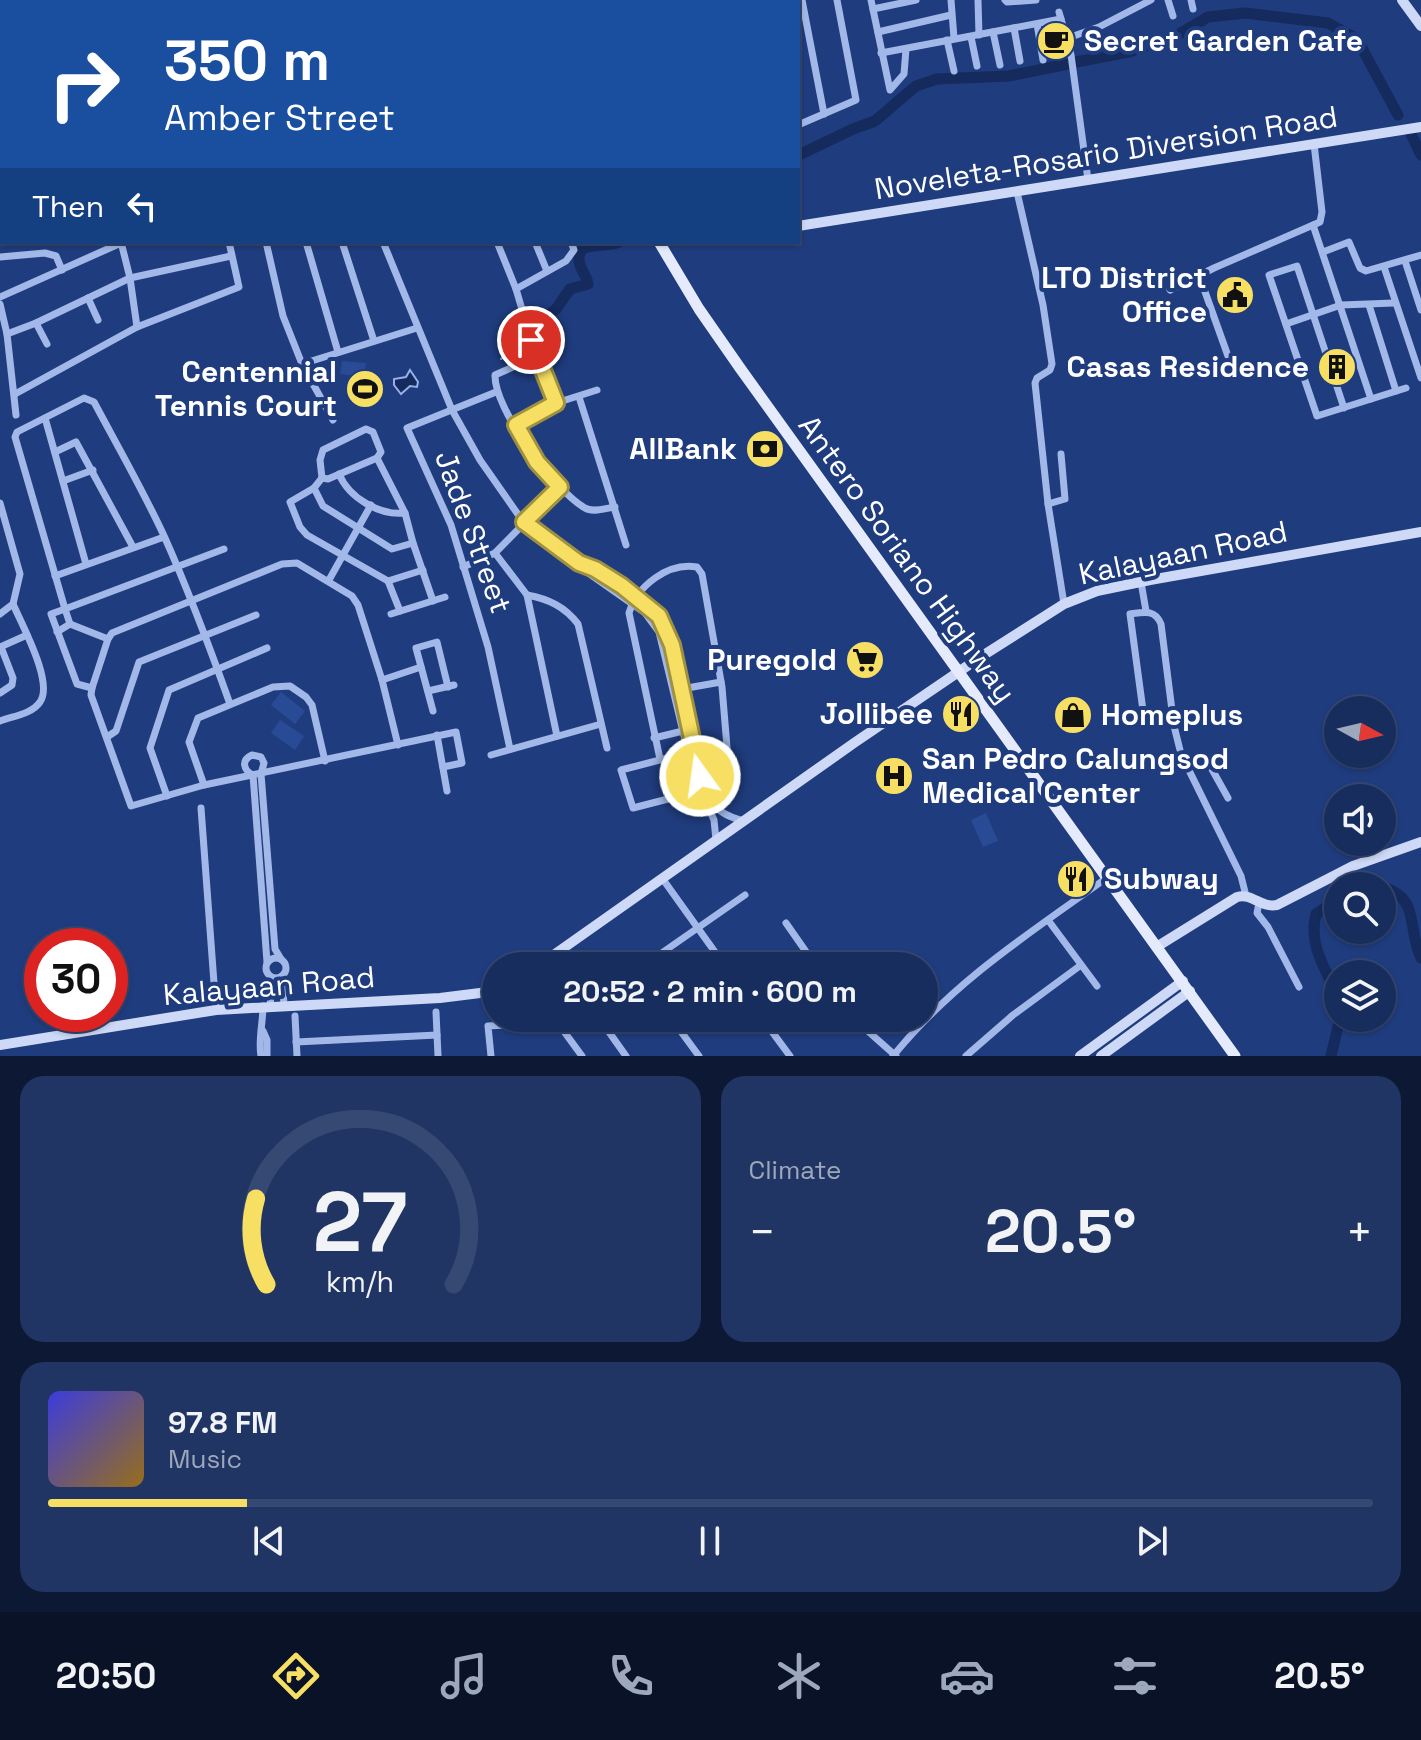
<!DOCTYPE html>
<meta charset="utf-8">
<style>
:root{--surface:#172d5e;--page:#203564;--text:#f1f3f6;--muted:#9ea8bc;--line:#364973;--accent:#f6df62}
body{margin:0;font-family:"Space Grotesk",sans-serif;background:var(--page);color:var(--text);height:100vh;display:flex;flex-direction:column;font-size:30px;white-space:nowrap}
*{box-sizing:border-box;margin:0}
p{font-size:26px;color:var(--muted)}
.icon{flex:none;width:44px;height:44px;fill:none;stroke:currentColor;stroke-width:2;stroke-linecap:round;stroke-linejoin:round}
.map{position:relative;height:1056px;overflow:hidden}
.details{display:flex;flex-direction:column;gap:20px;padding:20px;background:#0d1934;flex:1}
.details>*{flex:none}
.guide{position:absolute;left:0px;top:0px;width:800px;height:244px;box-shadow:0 2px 6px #0004,0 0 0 2px var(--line);background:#1a4fa0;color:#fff;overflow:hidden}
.needle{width:52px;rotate:98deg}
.controls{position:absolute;left:1324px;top:696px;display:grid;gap:16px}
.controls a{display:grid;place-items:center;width:72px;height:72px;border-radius:50%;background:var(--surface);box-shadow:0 2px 6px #0004,0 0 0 2px var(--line);font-size:40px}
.speed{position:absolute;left:24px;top:928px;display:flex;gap:16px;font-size:40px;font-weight:700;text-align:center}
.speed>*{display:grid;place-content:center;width:104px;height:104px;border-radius:50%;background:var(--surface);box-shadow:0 2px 6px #0004,0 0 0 2px var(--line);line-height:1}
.speed .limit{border:12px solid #d22;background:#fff;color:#111}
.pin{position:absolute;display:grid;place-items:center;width:68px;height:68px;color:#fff;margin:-34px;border:4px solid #fff;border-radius:50%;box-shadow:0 2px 8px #0007}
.me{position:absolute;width:88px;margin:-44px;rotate:346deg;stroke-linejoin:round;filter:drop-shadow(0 0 6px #0008)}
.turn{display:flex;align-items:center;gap:28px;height:168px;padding:0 32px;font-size:36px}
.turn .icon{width:104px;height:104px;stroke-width:2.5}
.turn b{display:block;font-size:56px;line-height:68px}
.then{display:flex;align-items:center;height:76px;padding:0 32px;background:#0003;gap:16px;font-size:30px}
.big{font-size:60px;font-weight:600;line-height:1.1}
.details .tile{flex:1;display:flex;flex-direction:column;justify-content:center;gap:12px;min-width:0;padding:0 28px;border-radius:24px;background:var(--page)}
.details .dial{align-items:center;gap:0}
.dial svg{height:208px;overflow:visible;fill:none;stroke:var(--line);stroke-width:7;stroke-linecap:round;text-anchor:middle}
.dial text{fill:var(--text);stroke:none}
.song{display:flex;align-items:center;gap:24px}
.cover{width:96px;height:96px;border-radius:12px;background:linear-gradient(135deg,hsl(240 70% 55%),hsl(40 70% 35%))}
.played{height:8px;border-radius:4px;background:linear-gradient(90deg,var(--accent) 15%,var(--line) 15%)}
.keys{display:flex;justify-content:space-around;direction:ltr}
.heat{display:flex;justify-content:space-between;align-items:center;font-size:44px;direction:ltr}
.details .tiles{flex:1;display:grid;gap:20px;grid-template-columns:1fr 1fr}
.tile:last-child{grid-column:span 2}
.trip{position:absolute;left:482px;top:952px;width:456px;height:80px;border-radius:40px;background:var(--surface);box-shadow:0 2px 6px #0004,0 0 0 2px var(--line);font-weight:600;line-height:80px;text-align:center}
.tab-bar{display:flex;height:128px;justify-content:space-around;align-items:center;background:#091226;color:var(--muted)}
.tab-bar .icon{width:56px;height:56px}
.tab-bar .current{color:var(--accent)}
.tab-bar b{font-size:36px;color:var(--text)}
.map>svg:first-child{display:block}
</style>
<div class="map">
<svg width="1421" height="1056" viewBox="0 0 1421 1056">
<rect width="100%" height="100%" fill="#1f3c7e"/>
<!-- green -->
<g fill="#294b96">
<polygon points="342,361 366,363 364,377 340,374"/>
<polygon points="349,381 382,384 380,398 348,395"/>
<polygon points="281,692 305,711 295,724 271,705"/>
<polygon points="280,720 304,736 295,750 271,733"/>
<polygon points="986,813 998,841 983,847 971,820"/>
</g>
<!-- water -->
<polygon fill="#152a5d" stroke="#96b1e9" stroke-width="2" points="410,370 418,382 417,387 410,386 401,394 394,385 394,379 406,377"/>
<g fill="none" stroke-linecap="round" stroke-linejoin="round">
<!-- stream -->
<polyline stroke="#96b1e9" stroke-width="2" points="501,359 524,335"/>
<!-- river -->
<g stroke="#152a5d" stroke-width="11">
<polyline points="1076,62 1129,52 1179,34 1208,17 1245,13 1328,23 1357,39 1398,115"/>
<polyline points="1411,134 1421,155"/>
<polyline points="798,153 801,154 853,129 875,121 916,86 937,79 1009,76 1068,64"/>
<path d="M 531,330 L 556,309 L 570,289 L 588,284 C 587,276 582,272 580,265 C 572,238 607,249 619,242"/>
<path d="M 1382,887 C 1421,898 1406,925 1421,958"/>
<path d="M 1338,899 L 1316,914 C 1308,944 1325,969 1338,996"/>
<polyline points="1331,1056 1340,1018"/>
</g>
<!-- street -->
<g stroke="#a2b8e8" stroke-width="7">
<polyline points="21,0 21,2"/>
<polyline points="324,0 325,2"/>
<polyline points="632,0 632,2"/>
<polyline points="664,0 664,2"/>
<polyline points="695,0 696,2"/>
<polyline points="726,0 726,2"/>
<polyline points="802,0 824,114"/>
<polyline points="871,0 890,90 904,74 906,49"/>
<polyline points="951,0 954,38"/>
<polyline points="978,0 979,35"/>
<polyline points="1005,0 1007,2 1036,0"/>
<polyline points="1168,0 1173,16"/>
<polyline points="1191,0 1193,9"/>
<polyline points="55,2 56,0"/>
<polyline points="95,2 95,0"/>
<polyline points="268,2 268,0"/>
<polyline points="873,9 916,0"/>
<polyline points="1059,12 1071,55 1088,180"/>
<polyline points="0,21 2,21"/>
<polyline points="1037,24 1043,60"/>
<polyline points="1014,28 1020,61"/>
<polyline points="878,32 951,15"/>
<polyline points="993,32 1000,65"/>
<polyline points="971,37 977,66"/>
<polyline points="1068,38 1099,27 1151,0"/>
<polyline points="947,40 954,71"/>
<polyline points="881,53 1061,19"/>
<polyline points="0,55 2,55"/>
<polyline points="0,82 2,82"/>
<polyline points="0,113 2,113"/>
<polyline points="798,125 856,100 837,0"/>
<polyline points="0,143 2,143"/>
<polyline points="0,177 2,177"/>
<polyline points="1017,192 1043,305 1052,364 1050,370 1037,378 1035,383 1048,504 1064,604"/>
<polyline points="0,219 2,219"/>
<polyline points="1313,225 1371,399"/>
<polyline points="121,242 130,278 137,327"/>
<polyline points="266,242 283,316 302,364 333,420"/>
<polyline points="306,242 338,352"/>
<polyline points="342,242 374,341"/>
<polyline points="383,242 452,410 480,460 517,513 524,522 579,563 588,573 645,613 659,632 694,777 714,820 716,840"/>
<polyline points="497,242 516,289 536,357 556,403"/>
<polyline points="535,242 547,271"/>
<polyline points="1323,252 1349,242 1360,268 1366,271 1421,255"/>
<polyline points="0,257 45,253 56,256 62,270"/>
<polyline points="1405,261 1421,310"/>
<polyline points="1384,267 1421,378"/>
<polyline points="1199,275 1228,356"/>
<polyline points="516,289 566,261 574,250 571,242"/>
<polyline points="1170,290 1214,268 1320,222 1322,212 1314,144"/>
<polyline points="0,297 121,243"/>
<polyline points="88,298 98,320"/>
<polyline points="0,304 7,334 16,415"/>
<polyline points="1369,305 1396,391"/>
<polyline points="36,323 47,344"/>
<polyline points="1286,324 1341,305 1394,303"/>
<polyline points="7,334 36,323 130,278 231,256"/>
<path d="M 536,357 L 495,375 C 494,409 555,491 585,508 C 593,513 606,508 615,507"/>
<polyline points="302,364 417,328"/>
<polyline points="496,392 407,428 451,525 488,647 510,749"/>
<polyline points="15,394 137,327 239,287 229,242"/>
<polyline points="579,397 626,545"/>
<polyline points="1344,408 1297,266 1269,275 1317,416 1406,388"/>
<polyline points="45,418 86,564"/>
<polyline points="516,425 556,403 597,390"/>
<polyline points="55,452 76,442 133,547"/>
<polyline points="377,458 328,479 322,478 320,460 323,450 366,429 373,432 381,452 377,458 405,513 413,543 433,601"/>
<path d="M 339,474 C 349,498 380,516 405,513"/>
<polyline points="322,478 314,488 290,502 300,527 307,535 388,581 400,611"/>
<polyline points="63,481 93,470"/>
<polyline points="314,488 323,506 392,549 413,543"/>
<polyline points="0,503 20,574 13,604 0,614"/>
<polyline points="1048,504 1065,499 1061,454"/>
<path d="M 224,549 L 65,609 L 15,437 L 17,432 L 84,398 L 94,402 C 118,447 144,492 165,538 C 189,592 210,648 230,704"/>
<polyline points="495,553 527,595 557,736"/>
<path d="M 581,563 C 608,573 655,603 667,630 C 689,681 681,763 716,807 C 723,815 734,818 743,821"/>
<polyline points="463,567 495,553 560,487"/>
<polyline points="55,576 164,537"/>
<polyline points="329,580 371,505"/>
<polyline points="388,581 423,570"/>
<polyline points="1141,582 1146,611"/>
<path d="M 527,595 C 549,599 565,607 578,624 L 607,748"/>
<polyline points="391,614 445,597"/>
<polyline points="70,624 108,639"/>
<polyline points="57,632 70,624 65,609 51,614 77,684 92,688"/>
<polyline points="0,647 27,635"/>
<polyline points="382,680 421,667"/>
<polyline points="676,690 721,682"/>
<polyline points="428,691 454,685"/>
<polyline points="0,693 12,685 13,678 1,647"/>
<polyline points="433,711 416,648 437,642 448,687"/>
<path d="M 1144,718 L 1130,614 C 1144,612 1155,609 1161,624 L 1174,726 L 1181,754 L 1241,876 L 1246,896"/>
<path d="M 0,721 C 13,716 32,714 40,702 C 54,683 22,625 13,604"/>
<polyline points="437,735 447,791"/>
<polyline points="107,737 116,731 139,662 256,615"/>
<polyline points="654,738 683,731"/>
<polyline points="398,745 382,680 358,605 352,596 297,563 282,564 112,633 108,639 92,688 91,695 131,806 204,785 456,732 462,763 443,767"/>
<polyline points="1181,754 1209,764 1228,798"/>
<polyline points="491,755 601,724"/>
<path d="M 660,759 L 629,613 C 637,586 668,562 697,567 L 702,574 L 722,687 L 729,771 L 695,792 L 633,808 L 621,770 L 687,753"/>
<polyline points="204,785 189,742 198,718 273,687 290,686 306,697 312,705 325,761"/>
<polyline points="167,796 150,748 169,690 267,648"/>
<polyline points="201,808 216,1010"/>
<polyline points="662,878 725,966"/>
<polyline points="1259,903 1257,913 1268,927 1299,987"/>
<polyline points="1048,920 1097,986"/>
<polyline points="786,923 816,966"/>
<circle cx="276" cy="968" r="10"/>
<path d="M 267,962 L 253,775 C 243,770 241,760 252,755 L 261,757 L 264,763 L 261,774 L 275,949 L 281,959"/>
<polyline points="643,966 745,895"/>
<polyline points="282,976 284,1005"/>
<polyline points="924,992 937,1006"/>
<polyline points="270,1005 273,978"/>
<polyline points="436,1012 438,1056"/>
<polyline points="295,1016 297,1056"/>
<polyline points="599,1018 626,1056"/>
<polyline points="671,1018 699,1056"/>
<polyline points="762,1018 790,1056"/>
<polyline points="853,1018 896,1056"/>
<polyline points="263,1031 267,1040 267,1056"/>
<polyline points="296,1042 437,1035"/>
<path d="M 261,1056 C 258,1040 263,1023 263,1006"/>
<polyline points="491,1056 488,1026 554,1022 560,1026 582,1056"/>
<path d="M 893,1056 C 953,982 1031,932 1108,877"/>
<polyline points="966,1056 1013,1015 1081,965"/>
</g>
<!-- secondary -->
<g stroke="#cdd9f6" stroke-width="10">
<polyline points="1402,0 1421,26"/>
<polyline points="798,226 1421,127"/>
<path d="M 1158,946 L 1237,897 C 1253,893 1260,908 1277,905 L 1353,866 L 1421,842"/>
<polyline points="538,966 854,743 979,658 1064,604 1097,591 1150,580 1421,532"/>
<polyline points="0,1045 216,1010 440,998 496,991"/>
<polyline points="1080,1056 1183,981"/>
<polyline points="1101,1056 1190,991"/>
</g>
<!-- primary -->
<g stroke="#e5ebfd" stroke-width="11">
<polyline points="524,0 525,2"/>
<polyline points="659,242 699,309 740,368 1235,1056"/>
</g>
</g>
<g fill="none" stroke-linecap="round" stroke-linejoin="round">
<!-- route casing -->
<g stroke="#a09140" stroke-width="20">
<polyline id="route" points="531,340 556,403 516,425 537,462 560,487 524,522 579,563 595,569 622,586 659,616 672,645 700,776"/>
</g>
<!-- route -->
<use href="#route" stroke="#f6df62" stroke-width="14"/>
</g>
<!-- icons -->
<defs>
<g id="cafe-disc" transform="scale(2)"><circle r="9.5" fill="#f6df62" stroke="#1f3c7e"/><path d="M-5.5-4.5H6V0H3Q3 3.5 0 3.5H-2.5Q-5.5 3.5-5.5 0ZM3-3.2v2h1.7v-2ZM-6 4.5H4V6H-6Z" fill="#111"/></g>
<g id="civic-disc" transform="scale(2)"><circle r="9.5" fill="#f6df62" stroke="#1f3c7e"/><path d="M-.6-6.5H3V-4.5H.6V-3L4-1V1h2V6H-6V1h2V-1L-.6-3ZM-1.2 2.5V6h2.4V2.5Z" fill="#111"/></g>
<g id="building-disc" transform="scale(2)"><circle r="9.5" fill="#f6df62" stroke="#1f3c7e"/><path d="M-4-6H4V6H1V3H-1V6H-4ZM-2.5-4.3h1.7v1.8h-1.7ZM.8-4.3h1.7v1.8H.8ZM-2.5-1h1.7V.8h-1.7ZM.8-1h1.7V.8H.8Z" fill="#111"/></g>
<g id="stadium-disc" transform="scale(2)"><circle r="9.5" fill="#f6df62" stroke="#1f3c7e"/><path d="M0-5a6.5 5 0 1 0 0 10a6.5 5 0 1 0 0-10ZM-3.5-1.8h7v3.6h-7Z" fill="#111"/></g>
<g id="bank-disc" transform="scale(2)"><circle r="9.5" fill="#f6df62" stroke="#1f3c7e"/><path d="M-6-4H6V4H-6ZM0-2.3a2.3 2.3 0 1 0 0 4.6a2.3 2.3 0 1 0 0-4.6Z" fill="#111"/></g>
<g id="supermarket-disc" transform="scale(2)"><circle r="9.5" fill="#f6df62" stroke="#1f3c7e"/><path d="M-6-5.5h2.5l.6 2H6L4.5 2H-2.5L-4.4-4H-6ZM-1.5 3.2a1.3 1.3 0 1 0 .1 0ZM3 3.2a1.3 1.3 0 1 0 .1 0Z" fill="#111"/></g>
<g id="restaurant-disc" transform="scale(2)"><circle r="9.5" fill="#f6df62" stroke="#1f3c7e"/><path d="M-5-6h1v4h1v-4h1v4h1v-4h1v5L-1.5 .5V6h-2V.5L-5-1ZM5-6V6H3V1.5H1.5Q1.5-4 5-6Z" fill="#111"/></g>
<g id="shop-disc" transform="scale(2)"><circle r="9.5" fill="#f6df62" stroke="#1f3c7e"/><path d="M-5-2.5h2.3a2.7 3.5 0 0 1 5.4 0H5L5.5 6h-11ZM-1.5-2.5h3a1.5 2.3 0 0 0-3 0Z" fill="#111"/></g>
<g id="hospital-disc" transform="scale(2)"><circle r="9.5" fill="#f6df62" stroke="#1f3c7e"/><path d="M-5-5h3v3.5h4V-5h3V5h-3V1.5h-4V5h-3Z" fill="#111"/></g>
</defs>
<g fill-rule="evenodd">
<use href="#cafe-disc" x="1056" y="41"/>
<use href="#civic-disc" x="1235" y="295"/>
<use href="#building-disc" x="1337" y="367"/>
<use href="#stadium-disc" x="365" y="389"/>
<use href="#bank-disc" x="765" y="449"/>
<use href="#supermarket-disc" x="865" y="660"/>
<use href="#restaurant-disc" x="961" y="714"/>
<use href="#shop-disc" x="1073" y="715"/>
<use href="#hospital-disc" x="894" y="776"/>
<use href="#restaurant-disc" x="1076" y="879"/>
</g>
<g text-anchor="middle" stroke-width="8" stroke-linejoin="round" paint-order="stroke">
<!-- poi labels -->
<g font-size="30" font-weight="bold" fill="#fff" stroke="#1f3c7e" text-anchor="end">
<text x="1084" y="51" text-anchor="start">Secret Garden Cafe</text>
<text x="1207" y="288">LTO District<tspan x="1207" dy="34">Office</tspan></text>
<text x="1309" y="377">Casas Residence</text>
<text x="337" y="382">Centennial<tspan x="337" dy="34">Tennis Court</tspan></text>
<text x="737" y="459">AllBank</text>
<text x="837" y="670">Puregold</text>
<text x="933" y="724">Jollibee</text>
<text x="1101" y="725" text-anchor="start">Homeplus</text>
<text x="922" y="769" text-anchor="start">San Pedro Calungsod<tspan x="922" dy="34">Medical Center</tspan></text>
<text x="1104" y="889" text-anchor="start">Subway</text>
</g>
<!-- street labels -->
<g font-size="30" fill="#fff" stroke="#1f3c7e">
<text transform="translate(1106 153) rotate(-9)" y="10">Noveleta-Rosario Diversion Road</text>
<text transform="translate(473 532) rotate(70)" y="10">Jade Street</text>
<text transform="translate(1183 553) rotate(-12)" y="10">Kalayaan Road</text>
<text transform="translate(907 559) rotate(54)" y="10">Antero Soriano Highway</text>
<text transform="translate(269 986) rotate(-5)" y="10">Kalayaan Road</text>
</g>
</g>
</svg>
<div class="controls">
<a><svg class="needle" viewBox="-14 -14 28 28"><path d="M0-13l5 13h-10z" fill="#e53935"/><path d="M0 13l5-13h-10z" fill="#9ea8bc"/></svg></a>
<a><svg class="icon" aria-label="sound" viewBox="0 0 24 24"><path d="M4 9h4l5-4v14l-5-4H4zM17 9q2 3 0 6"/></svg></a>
<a><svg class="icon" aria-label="search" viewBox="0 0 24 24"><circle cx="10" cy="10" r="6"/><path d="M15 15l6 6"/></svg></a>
<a><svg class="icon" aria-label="layers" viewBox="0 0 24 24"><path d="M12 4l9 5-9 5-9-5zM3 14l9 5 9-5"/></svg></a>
</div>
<div class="speed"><div class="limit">30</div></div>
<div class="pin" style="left:531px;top:340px;background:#d93025"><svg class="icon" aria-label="arrive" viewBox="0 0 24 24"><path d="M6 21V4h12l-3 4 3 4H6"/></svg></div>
<svg class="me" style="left:700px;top:776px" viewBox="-20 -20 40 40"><circle r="17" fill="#f6df62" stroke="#fff" stroke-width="3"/><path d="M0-11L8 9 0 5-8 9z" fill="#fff"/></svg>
<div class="trip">20:52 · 2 min · 600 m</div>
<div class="guide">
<div class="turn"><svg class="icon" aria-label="right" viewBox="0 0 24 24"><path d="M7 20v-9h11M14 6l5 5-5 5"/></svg><div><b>350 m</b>Amber Street</div></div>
<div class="then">Then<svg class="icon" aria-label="left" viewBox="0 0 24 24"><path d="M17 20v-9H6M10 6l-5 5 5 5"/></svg></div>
</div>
</div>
<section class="details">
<div class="tiles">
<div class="tile dial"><svg viewBox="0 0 100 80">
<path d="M14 69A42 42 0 1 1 86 69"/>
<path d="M14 69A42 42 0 0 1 10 36" stroke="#f6df62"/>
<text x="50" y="56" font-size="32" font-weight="700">27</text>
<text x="50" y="72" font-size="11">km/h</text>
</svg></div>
<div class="tile"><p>Climate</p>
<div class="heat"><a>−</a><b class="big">20.5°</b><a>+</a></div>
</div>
<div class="tile">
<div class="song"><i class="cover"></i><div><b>97.8 FM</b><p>Music</p></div></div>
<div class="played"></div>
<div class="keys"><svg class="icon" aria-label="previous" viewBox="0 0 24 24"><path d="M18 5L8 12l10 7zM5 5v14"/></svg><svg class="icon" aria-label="pause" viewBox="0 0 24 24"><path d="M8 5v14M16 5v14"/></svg><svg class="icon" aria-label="next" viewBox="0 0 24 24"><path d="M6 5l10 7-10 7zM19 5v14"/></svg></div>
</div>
</div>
</section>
<nav class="tab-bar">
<b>20:50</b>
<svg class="icon current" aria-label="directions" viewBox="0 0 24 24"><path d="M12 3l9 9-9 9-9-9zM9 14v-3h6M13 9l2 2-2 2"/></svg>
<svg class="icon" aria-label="music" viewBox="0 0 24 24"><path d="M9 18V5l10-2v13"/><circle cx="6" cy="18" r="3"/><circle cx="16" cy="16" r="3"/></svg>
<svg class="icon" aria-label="phone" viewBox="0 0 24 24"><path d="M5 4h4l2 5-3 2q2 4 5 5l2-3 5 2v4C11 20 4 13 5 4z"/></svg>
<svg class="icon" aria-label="climate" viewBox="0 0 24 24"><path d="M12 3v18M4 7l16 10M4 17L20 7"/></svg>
<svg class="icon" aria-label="car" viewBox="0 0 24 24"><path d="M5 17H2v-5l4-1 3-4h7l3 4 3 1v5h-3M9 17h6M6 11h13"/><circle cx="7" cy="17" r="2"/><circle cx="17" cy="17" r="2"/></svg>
<svg class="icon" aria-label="filters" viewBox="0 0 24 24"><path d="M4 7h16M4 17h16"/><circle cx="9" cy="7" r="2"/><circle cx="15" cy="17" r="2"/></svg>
<b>20.5°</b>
</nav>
